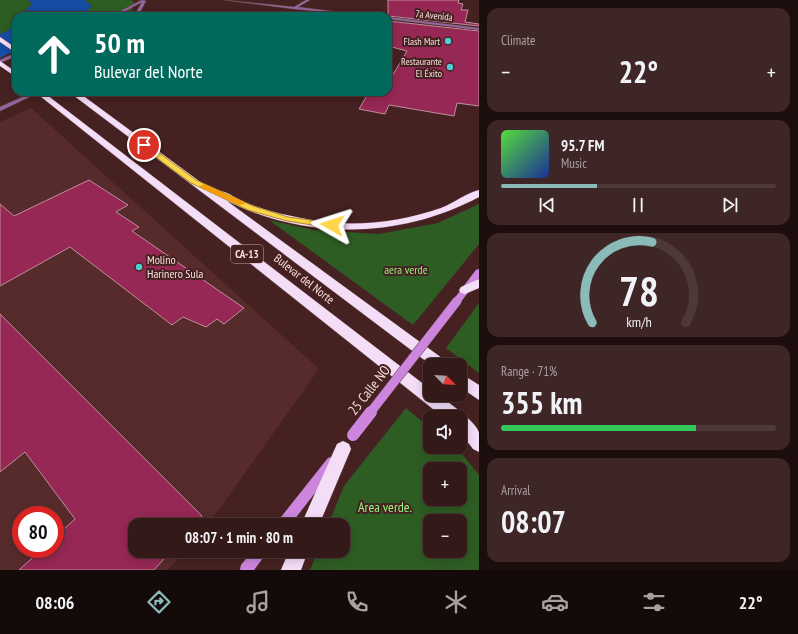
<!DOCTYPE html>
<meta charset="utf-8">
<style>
:root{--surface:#341919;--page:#3f2626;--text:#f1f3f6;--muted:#a9a0a2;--line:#4e3838;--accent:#8bbbb9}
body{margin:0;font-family:"PT Sans Narrow",sans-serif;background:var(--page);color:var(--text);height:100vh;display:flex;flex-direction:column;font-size:15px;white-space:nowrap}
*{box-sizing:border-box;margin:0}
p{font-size:13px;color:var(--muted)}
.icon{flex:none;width:22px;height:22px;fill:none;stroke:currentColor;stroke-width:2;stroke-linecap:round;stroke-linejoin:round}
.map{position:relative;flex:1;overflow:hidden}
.sheet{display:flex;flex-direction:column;gap:8px;padding:8px;background:#1d0e0e;width:319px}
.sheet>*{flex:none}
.guide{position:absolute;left:12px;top:12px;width:380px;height:84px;border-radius:12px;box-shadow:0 2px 10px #0003,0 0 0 1px var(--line);background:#00695c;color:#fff;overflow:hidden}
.needle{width:26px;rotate:114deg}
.controls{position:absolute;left:423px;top:358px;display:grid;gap:8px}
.controls a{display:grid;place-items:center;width:44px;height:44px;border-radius:8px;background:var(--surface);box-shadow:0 2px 10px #0003,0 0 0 1px var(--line);font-size:20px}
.speed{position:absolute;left:12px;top:506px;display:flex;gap:8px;font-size:20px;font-weight:700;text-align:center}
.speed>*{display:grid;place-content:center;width:52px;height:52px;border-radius:50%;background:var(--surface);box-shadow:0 2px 10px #0003,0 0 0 1px var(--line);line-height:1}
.speed .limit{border:6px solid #d22;background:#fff;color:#111}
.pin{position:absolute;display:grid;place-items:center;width:34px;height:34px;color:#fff;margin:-17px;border:2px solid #fff;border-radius:50%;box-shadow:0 1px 4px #0007}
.me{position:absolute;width:44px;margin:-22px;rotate:276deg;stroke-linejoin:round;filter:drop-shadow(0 0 3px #0008)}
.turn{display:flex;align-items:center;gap:14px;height:84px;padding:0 16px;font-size:18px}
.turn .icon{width:52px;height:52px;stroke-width:2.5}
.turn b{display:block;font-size:28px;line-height:34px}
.big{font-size:30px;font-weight:700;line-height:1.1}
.sheet .card{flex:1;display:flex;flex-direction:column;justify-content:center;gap:6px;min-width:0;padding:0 14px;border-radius:12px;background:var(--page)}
.sheet .dial{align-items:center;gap:0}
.dial svg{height:104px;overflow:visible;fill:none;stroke:var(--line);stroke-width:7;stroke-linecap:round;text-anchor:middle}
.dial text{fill:var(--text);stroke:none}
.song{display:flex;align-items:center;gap:12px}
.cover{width:48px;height:48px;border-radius:6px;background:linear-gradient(135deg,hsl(110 70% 55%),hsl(230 70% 35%))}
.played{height:4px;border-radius:2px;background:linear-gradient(90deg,var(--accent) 35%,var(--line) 35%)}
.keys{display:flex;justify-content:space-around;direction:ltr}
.heat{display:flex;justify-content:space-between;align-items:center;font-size:22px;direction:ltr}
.charge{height:6px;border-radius:3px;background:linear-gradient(90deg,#34c759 71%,var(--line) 0)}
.trip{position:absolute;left:128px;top:518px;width:222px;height:40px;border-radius:12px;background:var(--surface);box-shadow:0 2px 10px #0003,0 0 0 1px var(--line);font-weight:700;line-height:40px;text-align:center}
.menu{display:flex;height:64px;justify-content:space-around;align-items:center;background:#150a0a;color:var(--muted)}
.menu .icon{width:28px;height:28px}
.menu .selected{color:var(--accent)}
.menu b{font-size:18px;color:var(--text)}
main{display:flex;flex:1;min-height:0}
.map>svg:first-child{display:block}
</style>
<main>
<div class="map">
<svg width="479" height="570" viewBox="0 0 479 570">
<rect width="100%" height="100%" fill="#462121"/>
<!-- built -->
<path fill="#572b2c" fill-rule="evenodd" d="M 31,108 L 319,369 L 208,525 L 135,525 L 135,551 L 185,551 L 168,570 L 0,570 L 0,122 ZM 21,515 L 55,515 L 55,549 L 21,549 Z"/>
<!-- green -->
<g fill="#2e5d24" fill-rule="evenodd">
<polygon points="0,0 28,0 32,4 21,16 16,16 16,22 8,31 0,34"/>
<polygon points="84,0 131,0 134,2 130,16 81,16 92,6"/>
<polygon points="479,204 479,244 413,325 269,220 313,230 379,234 438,223"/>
<polygon points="479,303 479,373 446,348"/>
<path d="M 406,408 L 430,428 L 430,447 L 453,447 L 463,455 L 479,475 L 479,570 L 310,570 L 318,551 L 343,551 L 343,525 L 328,525 L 344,486 ZM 430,469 L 460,469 L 460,499 L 430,499 ZM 430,521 L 460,521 L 460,551 L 430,551 Z"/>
</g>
<!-- water -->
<g fill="#164ca4">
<polygon points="28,0 84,0 92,6 81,16 21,16 32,4"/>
<polygon points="16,22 16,50 0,58 0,34 8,31"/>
</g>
<!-- building -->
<g fill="#972755" stroke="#bc909c">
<polygon points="388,0 459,0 458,3 463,4 461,10 468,10 465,22 479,24 479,26 388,16"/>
<polygon points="388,21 479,31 479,106 457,103 454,116 389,105 385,114 359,109 369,92 388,92 388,83 407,51 388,46"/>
<polygon points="89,180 128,205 116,212 139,227 132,231 244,308 224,324 217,319 206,327 183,317 172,325 70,247 0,286 0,204 14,216"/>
<polygon points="0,314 202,516 194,525 135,525 135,551 171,551 154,570 19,570 42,549 55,549 55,537 75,519 25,452 0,472"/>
</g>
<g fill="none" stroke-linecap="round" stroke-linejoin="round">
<!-- street casing -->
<g stroke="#623f3f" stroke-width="1">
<g id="street">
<polygon points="142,0 146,1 138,16 134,16 142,2 116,16 111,16"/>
<polygon points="224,0 294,7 306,0 310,0 298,7 370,16 294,9"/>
<polygon points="388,17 479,28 479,30 388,19"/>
<polygon points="16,53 16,56 0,63 0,60"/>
<polygon points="34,92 40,92 0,111 0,107"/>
</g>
</g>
<!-- secondary casing -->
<g stroke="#623f3f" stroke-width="1">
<g id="secondary">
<polygon points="479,269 479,278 460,303 454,303 453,301 454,299 476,270"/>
<polygon points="332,457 336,458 338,462 336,466 290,525 276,525 278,521 328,458"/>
<polygon points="253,551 267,551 265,555 254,570 240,570 241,565"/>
</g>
</g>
<!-- highway casing -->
<g stroke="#623f3f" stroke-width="1">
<g id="highway">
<polygon points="0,37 16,48 16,53 0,42"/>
<polygon points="0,61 16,72 16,77 0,66"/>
<path d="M 35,92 L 43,92 L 430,389 L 430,395 L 438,395 C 448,402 477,422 479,433 C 479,438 479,446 479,452 L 473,449 L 460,432 L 460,417 L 443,417 Z"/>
<path d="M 69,92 L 78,92 L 214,192 C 222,188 234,197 242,201 C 262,210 284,215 306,219 C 350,228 398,223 441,208 C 454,203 466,193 479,190 L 479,197 C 400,239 307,240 227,201 L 446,361 L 448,365 L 431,365 Z"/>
<polygon points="479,279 479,288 465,294 461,293 459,290 461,287"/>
<polygon points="460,373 479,385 479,400 460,387"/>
<polygon points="343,441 349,444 351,449 319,525 301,525 337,444"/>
<polygon points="289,551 308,551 301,570 281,570"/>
</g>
</g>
<!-- street -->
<use href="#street" fill="#93679d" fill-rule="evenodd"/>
<!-- secondary -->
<use href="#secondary" fill="#cd86dd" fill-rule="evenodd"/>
<!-- highway -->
<use href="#highway" fill="#f3ddf7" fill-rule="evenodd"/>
<!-- secondary-bridge-far1 casing -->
<g stroke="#623f3f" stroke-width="10" stroke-linecap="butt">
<polyline id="secondary-bridge-far1" points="370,413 457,301"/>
</g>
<!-- secondary-bridge casing -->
<g stroke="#623f3f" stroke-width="12" stroke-linecap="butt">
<polyline id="secondary-bridge" points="353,435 371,412"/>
</g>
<!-- secondary-bridge-far1 -->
<use href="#secondary-bridge-far1" stroke="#cd86dd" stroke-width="9"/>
<!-- secondary-bridge -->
<use href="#secondary-bridge" stroke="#cd86dd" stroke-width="12"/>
</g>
<!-- route -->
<polygon fill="#ffd54a" stroke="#a68a30" points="142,144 147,144 196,180 253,206 288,217 332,223 335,225 332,228 287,221 248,210 191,183 142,147"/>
<!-- slow -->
<polygon fill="#f59e0b" points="204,184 244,202 245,204 239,205 201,188 200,186"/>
<!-- markers -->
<g fill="#51ccd2" stroke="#462121" stroke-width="1.5">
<circle cx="448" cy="41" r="4"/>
<circle cx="450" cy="67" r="4"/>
<circle cx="139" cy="267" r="4"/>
</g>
<g text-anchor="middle" stroke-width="4" stroke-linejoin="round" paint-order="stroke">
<!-- far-street labels -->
<g font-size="10" fill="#f8dfde" stroke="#462121">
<text transform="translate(434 15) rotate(6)" y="4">7a Avenida</text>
</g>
<!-- far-poi labels -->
<g font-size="10" fill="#f8dfde" stroke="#462121" text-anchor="end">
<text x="440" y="45">Flash Mart</text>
<text x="442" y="65">Restaurante<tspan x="442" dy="12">El Éxito</tspan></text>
</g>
<!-- shield labels -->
<rect fill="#462121" stroke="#c3a6a5" stroke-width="1" x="231" y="245" width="32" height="18" rx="3"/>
<g font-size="11" font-weight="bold" fill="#f8dfde">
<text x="247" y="258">CA-13</text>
</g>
<!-- poi labels -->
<g font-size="12" fill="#f8dfde" stroke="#462121" text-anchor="start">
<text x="147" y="264">Molino<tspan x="147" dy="14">Harinero Sula</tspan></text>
</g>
<!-- park labels -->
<g font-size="12" fill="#92f47c" stroke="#462121">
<text x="406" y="274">aera verde</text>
</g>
<!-- street labels -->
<g font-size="12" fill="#f8dfde" stroke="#462121">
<text transform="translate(304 279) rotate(38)" y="4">Bulevar del Norte</text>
</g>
<!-- near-street labels -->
<g font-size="14" fill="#f8dfde" stroke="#462121">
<text transform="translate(369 390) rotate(-52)" y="5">25 Calle NO</text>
</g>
<!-- near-park labels -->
<g font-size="14" fill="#92f47c" stroke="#462121">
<text x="385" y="512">Area verde.</text>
</g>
</g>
</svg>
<div class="controls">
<a><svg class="needle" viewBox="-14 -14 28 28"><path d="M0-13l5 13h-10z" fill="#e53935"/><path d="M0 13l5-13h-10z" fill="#a9a0a2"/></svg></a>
<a><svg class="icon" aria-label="sound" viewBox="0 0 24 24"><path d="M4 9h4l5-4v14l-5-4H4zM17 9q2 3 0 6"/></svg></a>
<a>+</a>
<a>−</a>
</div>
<div class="speed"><div class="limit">80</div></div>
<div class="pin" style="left:144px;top:145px;background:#d93025"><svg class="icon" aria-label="arrive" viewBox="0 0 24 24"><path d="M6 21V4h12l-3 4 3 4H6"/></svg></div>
<svg class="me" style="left:332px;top:225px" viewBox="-20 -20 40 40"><path d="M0-17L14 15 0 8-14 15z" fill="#ffd54a" stroke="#fff" stroke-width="4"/></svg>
<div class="trip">08:07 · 1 min · 80 m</div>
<div class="guide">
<div class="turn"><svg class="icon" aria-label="ahead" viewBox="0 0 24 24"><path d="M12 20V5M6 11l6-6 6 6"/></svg><div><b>50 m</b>Bulevar del Norte</div></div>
</div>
</div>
<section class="sheet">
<div class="card"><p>Climate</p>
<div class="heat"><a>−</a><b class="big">22°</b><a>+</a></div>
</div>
<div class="card">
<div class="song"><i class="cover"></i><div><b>95.7 FM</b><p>Music</p></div></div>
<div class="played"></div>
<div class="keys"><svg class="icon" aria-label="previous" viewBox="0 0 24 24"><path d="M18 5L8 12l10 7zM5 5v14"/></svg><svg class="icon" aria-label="pause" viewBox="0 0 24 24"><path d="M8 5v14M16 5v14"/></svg><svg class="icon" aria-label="next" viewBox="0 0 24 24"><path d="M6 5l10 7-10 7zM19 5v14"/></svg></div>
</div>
<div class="card dial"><svg viewBox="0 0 100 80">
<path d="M14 69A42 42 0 1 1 86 69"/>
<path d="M14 69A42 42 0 0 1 60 7" stroke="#8bbbb9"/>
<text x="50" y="56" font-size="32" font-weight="700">78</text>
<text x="50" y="72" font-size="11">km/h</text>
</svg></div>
<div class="card"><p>Range · 71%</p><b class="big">355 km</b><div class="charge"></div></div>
<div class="card"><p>Arrival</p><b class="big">08:07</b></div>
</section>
</main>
<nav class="menu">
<b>08:06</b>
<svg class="icon selected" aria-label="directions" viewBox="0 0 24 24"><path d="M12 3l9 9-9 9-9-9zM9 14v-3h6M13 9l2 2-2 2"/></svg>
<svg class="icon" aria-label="music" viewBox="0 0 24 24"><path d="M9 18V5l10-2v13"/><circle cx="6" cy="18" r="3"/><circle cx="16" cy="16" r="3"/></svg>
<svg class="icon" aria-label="phone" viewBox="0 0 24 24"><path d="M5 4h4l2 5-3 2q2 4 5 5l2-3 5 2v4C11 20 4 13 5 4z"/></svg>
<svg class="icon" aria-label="climate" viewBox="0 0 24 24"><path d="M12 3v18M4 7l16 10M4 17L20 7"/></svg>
<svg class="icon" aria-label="car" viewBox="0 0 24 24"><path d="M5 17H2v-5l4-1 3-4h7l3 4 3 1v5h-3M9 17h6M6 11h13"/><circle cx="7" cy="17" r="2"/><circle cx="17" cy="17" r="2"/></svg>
<svg class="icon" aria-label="filters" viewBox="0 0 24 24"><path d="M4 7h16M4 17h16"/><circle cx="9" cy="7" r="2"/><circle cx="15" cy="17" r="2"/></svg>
<b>22°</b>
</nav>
